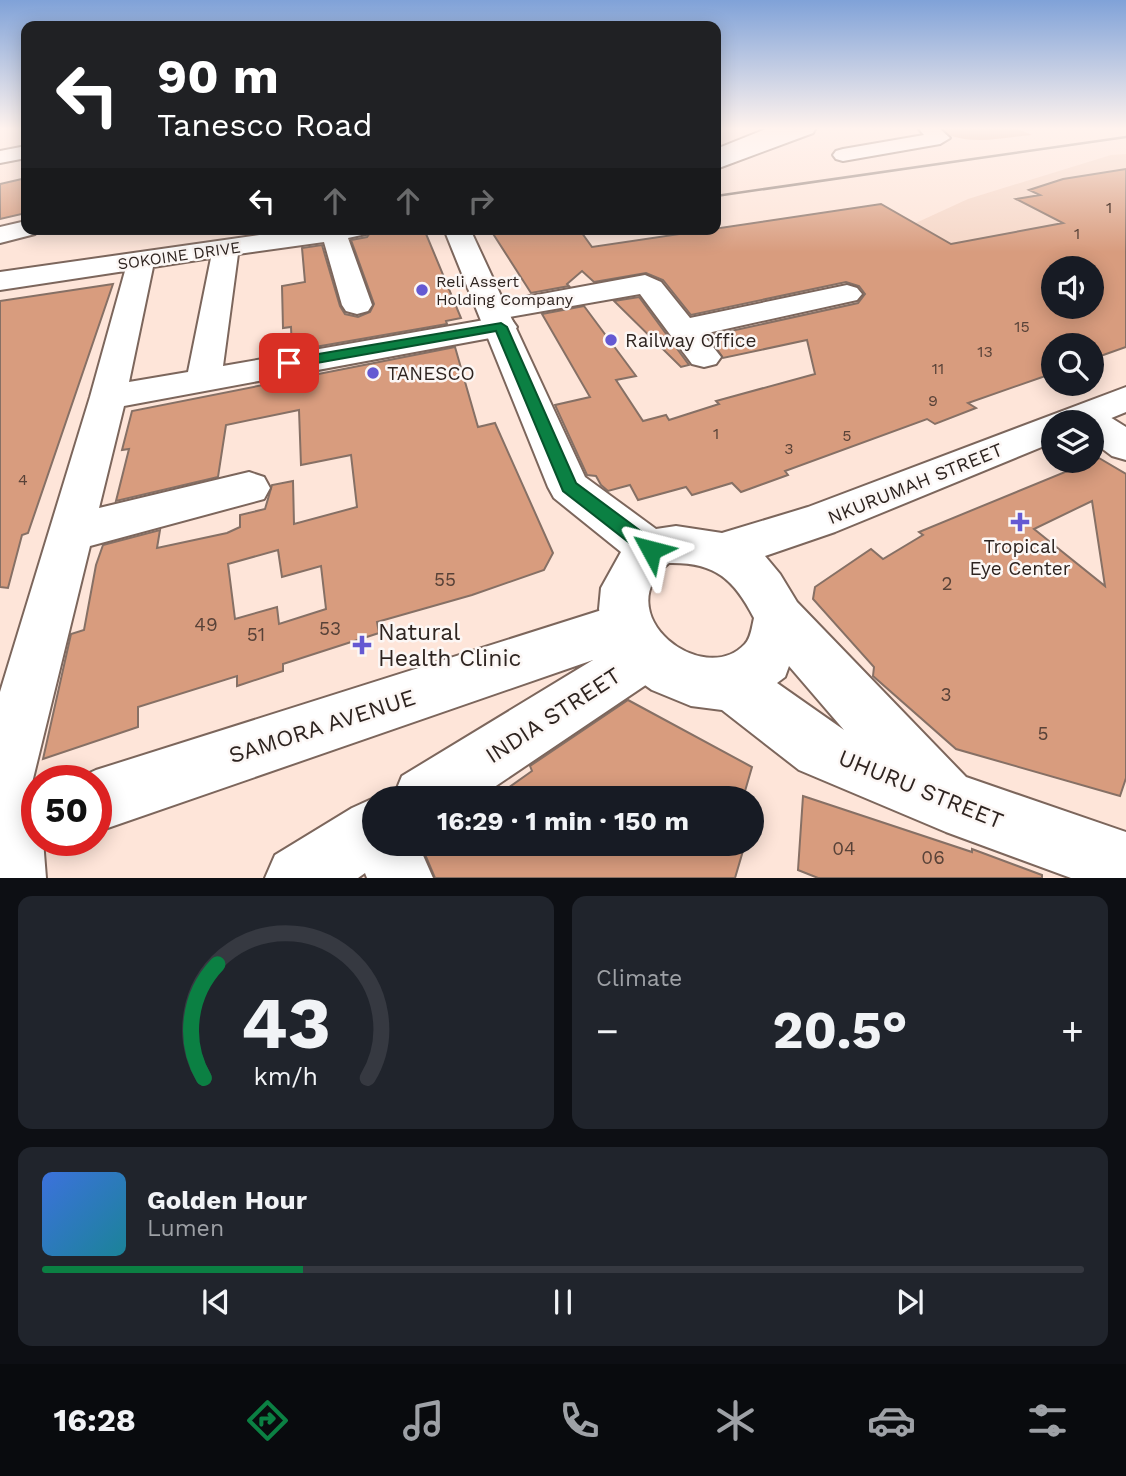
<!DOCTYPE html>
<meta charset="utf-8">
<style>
:root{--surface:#171b24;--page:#20242c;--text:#f1f3f6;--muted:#9ea1a6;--line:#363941;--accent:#0b8043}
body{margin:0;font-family:"Work Sans",sans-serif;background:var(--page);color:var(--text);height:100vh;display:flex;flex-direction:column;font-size:26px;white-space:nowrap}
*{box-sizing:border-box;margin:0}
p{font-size:23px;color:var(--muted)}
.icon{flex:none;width:38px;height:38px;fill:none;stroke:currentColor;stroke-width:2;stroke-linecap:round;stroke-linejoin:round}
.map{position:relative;height:878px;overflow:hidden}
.sheet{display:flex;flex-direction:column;gap:18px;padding:18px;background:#0d0f14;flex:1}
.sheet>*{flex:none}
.banner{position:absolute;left:21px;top:21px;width:700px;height:214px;border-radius:14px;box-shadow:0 4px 18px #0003;background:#202124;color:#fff;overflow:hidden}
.fabs{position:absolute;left:1041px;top:256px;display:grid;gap:14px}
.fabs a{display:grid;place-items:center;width:63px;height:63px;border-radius:50%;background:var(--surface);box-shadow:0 4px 18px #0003;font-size:35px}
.speed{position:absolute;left:21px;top:765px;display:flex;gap:14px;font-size:35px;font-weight:700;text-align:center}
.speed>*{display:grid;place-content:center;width:91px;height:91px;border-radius:50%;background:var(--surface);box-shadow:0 4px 18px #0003;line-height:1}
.speed .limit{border:10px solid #d22;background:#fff;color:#111}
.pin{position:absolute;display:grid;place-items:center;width:60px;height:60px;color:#fff;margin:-30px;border-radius:14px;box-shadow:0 4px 10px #0006}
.me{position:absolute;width:77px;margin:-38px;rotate:308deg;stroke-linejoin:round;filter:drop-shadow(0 0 5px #0008)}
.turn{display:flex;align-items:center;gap:24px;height:147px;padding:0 21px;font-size:32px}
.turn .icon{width:91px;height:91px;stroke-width:2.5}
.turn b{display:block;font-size:49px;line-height:60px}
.lanes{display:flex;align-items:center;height:66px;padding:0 21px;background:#0003;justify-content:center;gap:35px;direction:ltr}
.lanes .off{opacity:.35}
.big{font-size:52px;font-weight:700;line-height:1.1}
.sheet .tile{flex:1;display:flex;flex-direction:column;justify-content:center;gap:10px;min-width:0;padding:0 24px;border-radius:14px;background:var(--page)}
.sheet .dial{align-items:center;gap:0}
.dial svg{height:182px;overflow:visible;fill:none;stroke:var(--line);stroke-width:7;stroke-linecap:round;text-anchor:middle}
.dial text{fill:var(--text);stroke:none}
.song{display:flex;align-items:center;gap:21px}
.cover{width:84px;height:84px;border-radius:10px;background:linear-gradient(135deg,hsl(220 70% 55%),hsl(190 70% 35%))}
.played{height:7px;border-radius:4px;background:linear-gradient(90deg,var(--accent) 25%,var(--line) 25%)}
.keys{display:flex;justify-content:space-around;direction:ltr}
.heat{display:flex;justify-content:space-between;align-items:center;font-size:38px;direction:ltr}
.sheet .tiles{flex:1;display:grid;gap:18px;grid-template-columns:1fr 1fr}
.tile:last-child{grid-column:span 2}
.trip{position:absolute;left:362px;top:786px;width:402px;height:70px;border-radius:35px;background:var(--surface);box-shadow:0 4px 18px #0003;font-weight:700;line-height:70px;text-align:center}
.tab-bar{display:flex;height:112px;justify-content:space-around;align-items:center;background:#090b0e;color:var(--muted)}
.tab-bar .icon{width:49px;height:49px}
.tab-bar .active{color:var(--accent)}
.tab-bar b{font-size:32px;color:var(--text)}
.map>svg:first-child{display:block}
</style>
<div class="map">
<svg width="1126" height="878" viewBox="0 0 1126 878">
<rect width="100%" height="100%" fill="#fee5d9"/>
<!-- built -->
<polygon fill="#f5d6c6" points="1126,154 1126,251 887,293 907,227 968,199 1111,155"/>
<!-- green -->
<path fill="#e4b59d" d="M 935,129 L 1018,129 L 1032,135 C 996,138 968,147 935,129 Z"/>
<!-- building -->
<g fill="#d89c7e" stroke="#867065" stroke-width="2" fill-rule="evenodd">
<path d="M 1126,169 L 1126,347 L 1092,359 L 1092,345 L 1054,345 L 1054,373 L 968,403 L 976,408 L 935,424 L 927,419 L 785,471 L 788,475 L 741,492 L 732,483 L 692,495 L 686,487 L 638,500 L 630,485 L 608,491 L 601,485 L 596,476 L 587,475 L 555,405 L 590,397 L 542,314 L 584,306 L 636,376 L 616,380 L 643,421 L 666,415 L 669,420 L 719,404 L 716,401 L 815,374 L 807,340 L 723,358 L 708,336 L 858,303 L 865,294 L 859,286 L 846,282 L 691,315 L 663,280 L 646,273 L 594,282 L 582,271 L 567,284 L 569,286 L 531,293 L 490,229 L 579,229 L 592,247 L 881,204 L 951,244 L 1063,223 L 1016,199 L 1040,195 L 1029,190 L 1063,179 ZM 1054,268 L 1092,268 L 1092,306 L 1054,306 Z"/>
<polygon points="26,178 26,213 0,219 0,184"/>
<polygon points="394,229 424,229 461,318 446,321 447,324 292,351 291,327 283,328 282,286 305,282 302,248 322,245 340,306 345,314 358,317 370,312 374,304 351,240 367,237 370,233"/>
<polygon points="113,284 28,533 22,535 8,588 0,587 0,301"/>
<polygon points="639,297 689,365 681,367 614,301"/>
<path d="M 455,347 L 478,427 L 495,423 L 553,553 L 544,570 L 472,595 L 377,622 L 379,633 L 283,664 L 283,671 L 237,686 L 237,676 L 138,707 L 138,727 L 43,759 L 71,634 L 84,630 L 96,565 L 103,545 L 160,530 L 157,548 L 227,533 L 240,527 L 240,515 L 265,509 L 272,485 L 293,481 L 294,524 L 357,507 L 351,455 L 301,465 L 299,410 L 226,425 L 218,477 L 116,501 L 129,449 L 122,450 L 132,411 ZM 278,550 L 282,577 L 321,566 L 326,609 L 279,624 L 277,607 L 235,619 L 228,564 Z"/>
<path d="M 1099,458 L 1126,474 L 1126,778 L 1120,796 L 956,749 L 873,676 L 874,667 L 813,599 L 815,587 L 871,549 L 883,559 L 923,535 L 919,532 ZM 1092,501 L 1105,586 L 1034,529 Z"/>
<polygon points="628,700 752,767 743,798 494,798 532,771 530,766"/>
<polygon points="803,796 972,852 972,849 1042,875 1042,878 818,878 798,870"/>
<polygon points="437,844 745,844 735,878 435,878 424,852"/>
</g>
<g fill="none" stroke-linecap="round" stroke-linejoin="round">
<!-- minor casing -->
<g stroke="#7c665c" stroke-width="4">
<g id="minor">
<polygon points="766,129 792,129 790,133 716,162 716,149"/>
<polygon points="919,129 940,129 950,138 940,144 843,161 836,159 833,155 836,151 843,149 924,135"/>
<polygon points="26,146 26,158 0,163 0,151"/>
<polygon points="26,221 26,229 38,229 35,234 0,243 0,227"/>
<path d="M 302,229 L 369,229 L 366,234 L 348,238 L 372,305 L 368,311 L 357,314 L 346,311 L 342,305 L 324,242 L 238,254 L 223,366 L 490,319 L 482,317 L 478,311 L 482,305 L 645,275 L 661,282 L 690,318 L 847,285 L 857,288 L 862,294 L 857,300 L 703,334 L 721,357 L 716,364 L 704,367 L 692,364 L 640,294 L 504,318 L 512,320 L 517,327 L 512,334 L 501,336 L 124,406 L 99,508 L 249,472 L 264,477 L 270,488 L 264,499 L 90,546 L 30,791 L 25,805 L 32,808 L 37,818 L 37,840 L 43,840 L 46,878 L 0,878 L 0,692 L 90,397 L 125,271 L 0,290 L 0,272 ZM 211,258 L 188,372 L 129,382 L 153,267 Z"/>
<polygon points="1092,410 1105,414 1126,427 1126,460 1112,456 1092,441 1092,422 1074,422 1079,414"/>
<polygon points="627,602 645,609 652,625 649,631 665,638 673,655 665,672 478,798 393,798 402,776 593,660 96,832 96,780 74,780 96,770"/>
<polygon points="374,798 374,844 418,844 433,878 367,878 365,873 358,878 265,878 275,855 352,808"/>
</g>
</g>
<!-- major casing -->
<g stroke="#7c665c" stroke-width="4">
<g id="major">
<polygon points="788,129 815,129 813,133 716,169 716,156"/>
<path d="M 444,229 L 470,229 L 585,477 L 656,529 L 676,526 L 722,533 L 808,507 L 1126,387 L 1126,412 L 1092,426 L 1092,422 L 1054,422 L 1054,442 L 835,532 L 765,556 L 780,574 L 797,602 L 966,777 L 1126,832 L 1126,878 L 1071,878 L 946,832 L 799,770 L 722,710 L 691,706 L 652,690 L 635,678 L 620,662 L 603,628 L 599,609 L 601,588 L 621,552 L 554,498 L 548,487 ZM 669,563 C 715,562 734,579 754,618 C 752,626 751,638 745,644 C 703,689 606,614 669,563 ZM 789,666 L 844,730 L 777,683 L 785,677 Z"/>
</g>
</g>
<!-- minor -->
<use href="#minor" fill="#fff" fill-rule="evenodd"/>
<!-- major -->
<use href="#major" fill="#fff" fill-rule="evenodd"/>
<!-- rail -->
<polyline stroke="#8a7a72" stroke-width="2.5" points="716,196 1126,137"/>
</g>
<!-- sky -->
<linearGradient id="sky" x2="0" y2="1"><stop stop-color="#80a2d8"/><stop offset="0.51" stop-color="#fff3ee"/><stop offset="1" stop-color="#fff3ee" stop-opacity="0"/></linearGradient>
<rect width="1126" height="252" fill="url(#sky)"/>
<!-- route -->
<polygon fill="#0b8043" stroke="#07532c" stroke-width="2" points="501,323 507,327 576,483 658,544 661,550 658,555 651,557 645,555 563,491 496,331 289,368 282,363 289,359"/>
<!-- markers -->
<g fill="#6559d2" stroke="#fcf7f5" stroke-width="2.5">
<circle cx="422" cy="290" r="7"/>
<circle cx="611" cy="340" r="7"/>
<circle cx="373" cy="373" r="7"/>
<path d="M1016.5 511.5h7v7h7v7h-7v7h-7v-7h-7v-7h7z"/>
<path d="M358.5 634.5h7v7h7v7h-7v7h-7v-7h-7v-7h7z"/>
</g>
<g text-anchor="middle" stroke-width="5" stroke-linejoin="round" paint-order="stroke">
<!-- number labels -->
<g font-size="16" fill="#584238">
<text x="1109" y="213">1</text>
<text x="1077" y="239">1</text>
<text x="1022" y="332">15</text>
<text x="985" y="357">13</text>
<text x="938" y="374">11</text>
<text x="933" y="406">9</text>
<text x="716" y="439">1</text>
<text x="847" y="441">5</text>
<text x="789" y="454">3</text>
<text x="23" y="485">4</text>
</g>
<!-- far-street labels -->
<g font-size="16" fill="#2e2420" stroke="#fcf7f5">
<text transform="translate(179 255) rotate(-8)" y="6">SOKOINE DRIVE</text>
</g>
<!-- far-poi labels -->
<g font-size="16" fill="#2e2420" stroke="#fcf7f5" text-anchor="start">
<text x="436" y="287">Reli Assert<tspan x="436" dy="18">Holding Company</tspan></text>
</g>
<!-- poi labels -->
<g font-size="19" fill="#2e2420" stroke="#fcf7f5" text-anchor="start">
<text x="625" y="347">Railway Office</text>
<text x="387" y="380">TANESCO</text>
<text x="1020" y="553" text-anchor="middle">Tropical<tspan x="1020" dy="22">Eye Center</tspan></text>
</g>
<!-- street labels -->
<g font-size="19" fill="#2e2420" stroke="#fcf7f5">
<text transform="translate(915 483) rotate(-22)" y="7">NKURUMAH STREET</text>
</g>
<!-- near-number labels -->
<g font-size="19" fill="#584238">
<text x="445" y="586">55</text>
<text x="947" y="590">2</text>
<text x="206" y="631">49</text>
<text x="330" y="635">53</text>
<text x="256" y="641">51</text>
<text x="946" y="701">3</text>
<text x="1043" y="740">5</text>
<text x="844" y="855">04</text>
<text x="933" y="864">06</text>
</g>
<!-- near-poi labels -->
<g font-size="23" fill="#2e2420" stroke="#fcf7f5" text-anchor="start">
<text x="378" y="640">Natural<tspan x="378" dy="26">Health Clinic</tspan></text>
</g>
<!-- near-street labels -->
<g font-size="23" fill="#2e2420" stroke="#fcf7f5">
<text transform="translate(553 715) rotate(-33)" y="8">INDIA STREET</text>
<text transform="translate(322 726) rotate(-18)" y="8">SAMORA AVENUE</text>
<text transform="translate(921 789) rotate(22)" y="8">UHURU STREET</text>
</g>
</g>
</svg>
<div class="fabs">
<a><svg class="icon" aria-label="sound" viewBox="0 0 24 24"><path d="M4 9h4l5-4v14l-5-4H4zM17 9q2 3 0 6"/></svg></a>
<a><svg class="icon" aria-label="search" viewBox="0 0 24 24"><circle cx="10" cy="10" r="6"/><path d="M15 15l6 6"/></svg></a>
<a><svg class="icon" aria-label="layers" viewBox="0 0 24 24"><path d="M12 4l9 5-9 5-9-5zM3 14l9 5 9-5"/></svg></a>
</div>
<div class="speed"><div class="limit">50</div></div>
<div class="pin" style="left:289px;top:363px;background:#d93025"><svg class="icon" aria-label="arrive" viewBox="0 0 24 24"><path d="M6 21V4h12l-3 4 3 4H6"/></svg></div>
<svg class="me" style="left:651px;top:550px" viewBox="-20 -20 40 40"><path d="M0-17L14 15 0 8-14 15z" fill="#0b8043" stroke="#fff" stroke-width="4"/></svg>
<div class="trip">16:29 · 1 min · 150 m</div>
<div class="banner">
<div class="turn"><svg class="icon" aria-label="left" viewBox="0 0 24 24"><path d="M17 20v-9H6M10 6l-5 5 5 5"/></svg><div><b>90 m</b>Tanesco Road</div></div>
<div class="lanes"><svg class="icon" aria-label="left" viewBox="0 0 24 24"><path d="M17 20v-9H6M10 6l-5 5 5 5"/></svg><svg class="icon off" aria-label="ahead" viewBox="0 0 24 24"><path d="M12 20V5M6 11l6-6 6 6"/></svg><svg class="icon off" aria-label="ahead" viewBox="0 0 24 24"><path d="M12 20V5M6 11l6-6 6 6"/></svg><svg class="icon off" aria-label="right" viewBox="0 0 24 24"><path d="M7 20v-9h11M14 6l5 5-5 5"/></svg></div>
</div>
</div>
<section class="sheet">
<div class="tiles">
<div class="tile dial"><svg viewBox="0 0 100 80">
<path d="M14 69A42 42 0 1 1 86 69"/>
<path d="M14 69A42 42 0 0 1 20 19" stroke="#0b8043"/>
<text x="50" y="56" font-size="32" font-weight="700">43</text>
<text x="50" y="72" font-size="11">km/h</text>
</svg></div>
<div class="tile"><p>Climate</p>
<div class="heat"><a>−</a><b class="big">20.5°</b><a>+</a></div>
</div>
<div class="tile">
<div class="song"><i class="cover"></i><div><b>Golden Hour</b><p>Lumen</p></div></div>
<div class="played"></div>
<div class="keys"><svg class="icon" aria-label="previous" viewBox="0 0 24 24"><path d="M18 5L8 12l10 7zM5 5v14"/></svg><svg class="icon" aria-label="pause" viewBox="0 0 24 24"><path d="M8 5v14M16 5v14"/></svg><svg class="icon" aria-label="next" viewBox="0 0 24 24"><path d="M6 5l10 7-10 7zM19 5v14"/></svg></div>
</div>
</div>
</section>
<nav class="tab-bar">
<b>16:28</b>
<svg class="icon active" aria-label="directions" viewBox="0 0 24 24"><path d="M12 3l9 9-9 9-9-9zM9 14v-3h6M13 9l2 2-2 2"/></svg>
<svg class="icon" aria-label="music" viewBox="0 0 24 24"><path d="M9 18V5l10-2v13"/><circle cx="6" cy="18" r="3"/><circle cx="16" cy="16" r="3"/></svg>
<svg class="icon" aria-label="phone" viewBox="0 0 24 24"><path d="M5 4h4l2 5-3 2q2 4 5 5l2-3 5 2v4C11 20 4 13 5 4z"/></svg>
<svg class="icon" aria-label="climate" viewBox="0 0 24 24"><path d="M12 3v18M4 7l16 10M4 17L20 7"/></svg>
<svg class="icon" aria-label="car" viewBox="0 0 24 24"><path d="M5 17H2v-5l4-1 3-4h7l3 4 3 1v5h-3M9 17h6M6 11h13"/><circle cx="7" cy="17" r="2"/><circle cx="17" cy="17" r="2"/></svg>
<svg class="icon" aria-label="filters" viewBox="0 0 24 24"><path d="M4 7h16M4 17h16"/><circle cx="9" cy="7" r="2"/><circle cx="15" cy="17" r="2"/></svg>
</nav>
